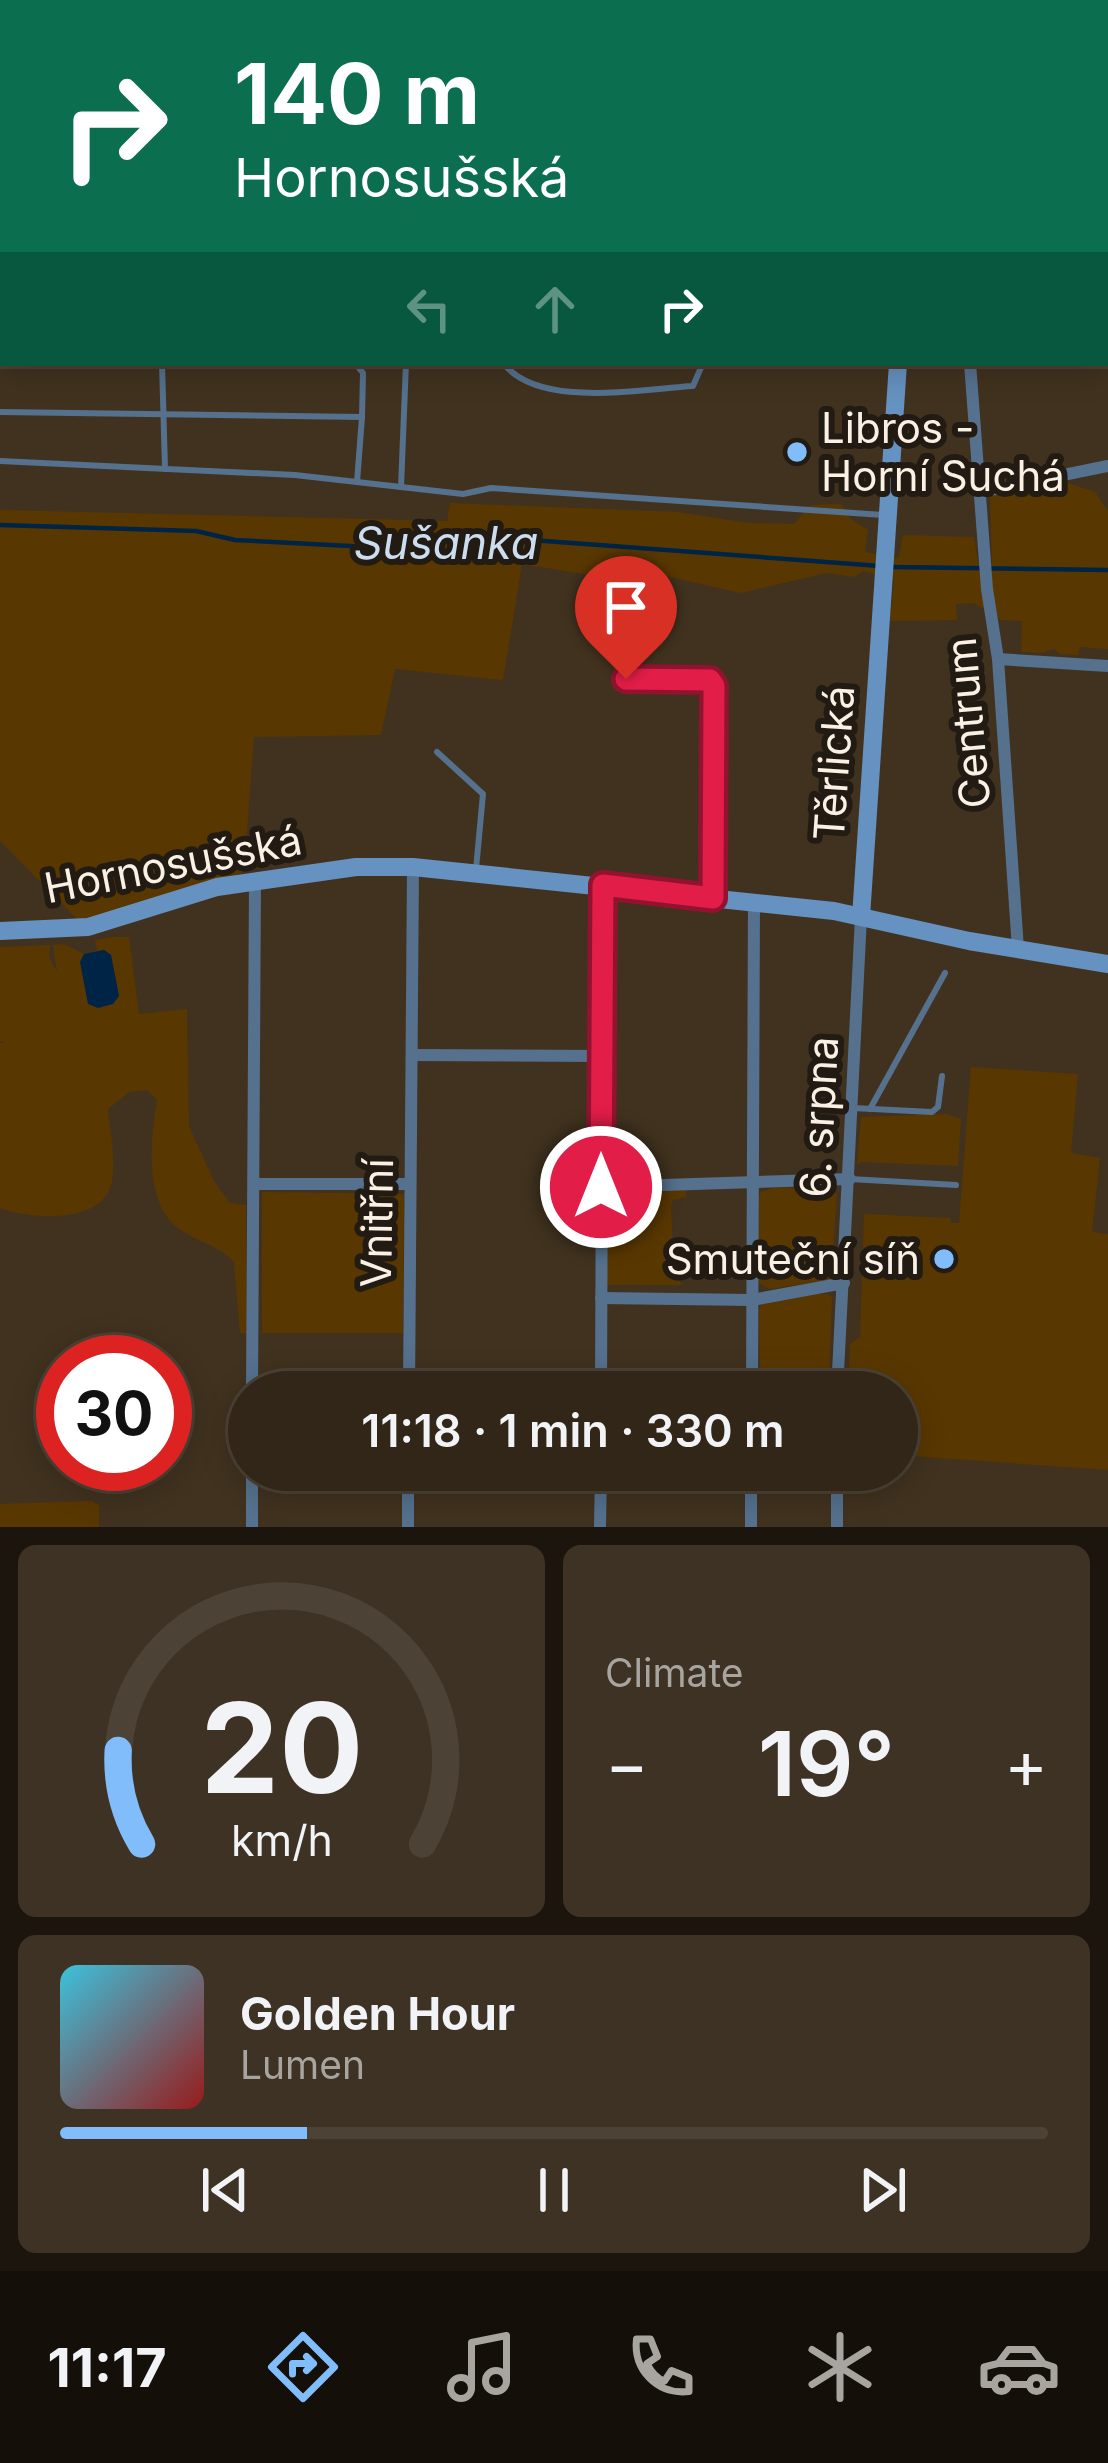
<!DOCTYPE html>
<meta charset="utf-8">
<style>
:root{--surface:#312617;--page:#3d3224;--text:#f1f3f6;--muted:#a8a5a1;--line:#4c4336;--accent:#81bdfa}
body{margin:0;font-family:Inter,sans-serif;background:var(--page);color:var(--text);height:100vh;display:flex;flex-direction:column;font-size:45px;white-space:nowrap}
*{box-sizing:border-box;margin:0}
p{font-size:39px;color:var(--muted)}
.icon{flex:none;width:66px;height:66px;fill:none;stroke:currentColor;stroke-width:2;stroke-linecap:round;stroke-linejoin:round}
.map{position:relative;height:1527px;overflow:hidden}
.details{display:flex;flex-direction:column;gap:18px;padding:18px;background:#1b150d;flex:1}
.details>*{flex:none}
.banner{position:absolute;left:0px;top:0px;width:1110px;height:366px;box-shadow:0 6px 30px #0003,0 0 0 3px var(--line);background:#0b6e4f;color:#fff;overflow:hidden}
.speed{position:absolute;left:36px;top:1335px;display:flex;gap:24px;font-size:60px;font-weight:700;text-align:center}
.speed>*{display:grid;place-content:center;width:156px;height:156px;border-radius:50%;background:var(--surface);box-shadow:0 6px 30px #0003,0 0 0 3px var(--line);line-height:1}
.speed .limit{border:18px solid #d22;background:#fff;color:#111}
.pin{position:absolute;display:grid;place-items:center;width:102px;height:102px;color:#fff;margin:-123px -51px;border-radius:50% 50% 50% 0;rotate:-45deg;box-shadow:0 0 12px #0007}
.pin .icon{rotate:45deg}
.me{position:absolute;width:132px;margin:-66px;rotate:0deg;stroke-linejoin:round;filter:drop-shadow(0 0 9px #0008)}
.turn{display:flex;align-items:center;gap:42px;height:252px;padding:0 36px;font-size:54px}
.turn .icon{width:156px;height:156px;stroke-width:2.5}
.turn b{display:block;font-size:84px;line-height:102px}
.lanes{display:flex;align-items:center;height:114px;padding:0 36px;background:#0003;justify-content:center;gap:60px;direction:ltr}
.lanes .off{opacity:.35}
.big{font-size:90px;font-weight:600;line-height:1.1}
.details .tile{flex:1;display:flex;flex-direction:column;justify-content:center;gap:18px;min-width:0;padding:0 42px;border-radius:18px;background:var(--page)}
.details .dial{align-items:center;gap:0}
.dial svg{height:312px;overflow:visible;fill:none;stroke:var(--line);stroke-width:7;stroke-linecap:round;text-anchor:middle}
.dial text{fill:var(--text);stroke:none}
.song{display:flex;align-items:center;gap:36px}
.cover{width:144px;height:144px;border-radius:18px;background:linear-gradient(135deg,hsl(190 70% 55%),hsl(0 70% 35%))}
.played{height:12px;border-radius:6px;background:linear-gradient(90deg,var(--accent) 25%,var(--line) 25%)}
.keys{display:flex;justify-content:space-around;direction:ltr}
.heat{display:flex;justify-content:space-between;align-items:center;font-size:66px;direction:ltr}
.details .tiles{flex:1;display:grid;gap:18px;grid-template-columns:1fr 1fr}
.tile:last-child{grid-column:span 2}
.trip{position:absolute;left:228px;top:1371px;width:690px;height:120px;border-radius:60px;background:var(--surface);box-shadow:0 6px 30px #0003,0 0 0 3px var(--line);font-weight:600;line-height:120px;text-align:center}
.dock{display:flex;height:192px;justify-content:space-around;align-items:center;background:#140f09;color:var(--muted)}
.dock .icon{width:84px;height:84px}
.dock .current{color:var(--accent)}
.dock b{font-size:54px;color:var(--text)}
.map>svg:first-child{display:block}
</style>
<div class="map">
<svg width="1108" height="1527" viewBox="0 0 1108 1527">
<rect width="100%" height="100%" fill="#41321f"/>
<!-- green -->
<g fill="#593700">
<polygon points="1068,483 1095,492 1108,511 1108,649 1080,647 1078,655 1060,654 1054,649 1042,653 1021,652 1022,621 1001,620 974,603 956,604 957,620 890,621 894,579 863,571 854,577 826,573 741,593 647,572 621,580 522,564 503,680 395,669 381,735 254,737 244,872 80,922 0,841 0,510 447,521 450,503 677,512 749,523 794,524 810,505 841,504 851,519 868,530 865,552 899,558 903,535 974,537 978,563 992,564 990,495"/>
<path d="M 114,937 L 129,937 L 139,1014 L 187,1009 L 189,1126 L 214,1181 L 230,1203 L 246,1205 L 247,1334 L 240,1333 L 234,1262 C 218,1244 195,1242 177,1227 C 143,1200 151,1137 157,1100 L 147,1090 L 129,1092 L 108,1109 C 110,1132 117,1163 111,1185 C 100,1225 29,1219 0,1208 L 0,1043 L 6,1042 L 0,1041 L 0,947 L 50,945 L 49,957 L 57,972 L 53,945 L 64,944 L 84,954 L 81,963 L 119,996 L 111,955 L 104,950 L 97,951 L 95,940 Z"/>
<polygon points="971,1067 1078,1074 1071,1153 1100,1158 1092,1232 1108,1234 1108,1470 897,1455 897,1392 848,1392 850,1344 860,1337 864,1214 950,1218 951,1223 959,1223"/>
<polygon points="946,1114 961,1119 958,1166 862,1162 857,1165 861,1117"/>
<polygon points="774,1188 827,1188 837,1194 831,1280 769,1289 759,1283 759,1198 760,1192"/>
<polygon points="625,1190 686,1190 686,1197 673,1200 671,1206 674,1271 682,1285 607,1285 605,1198"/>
<polygon points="262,1192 404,1194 403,1333 262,1333"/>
<polygon points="827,1294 832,1297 829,1392 760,1392 759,1310 763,1302 786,1295"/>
<polygon points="258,1470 403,1470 403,1484 258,1486"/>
<polygon points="92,1501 99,1505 99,1527 0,1527 0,1504"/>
</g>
<!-- water -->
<polygon fill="#002446" points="104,950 111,955 119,996 113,1004 98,1008 88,1004 80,962 84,954"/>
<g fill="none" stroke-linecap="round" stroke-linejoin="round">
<!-- stream -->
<g stroke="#002446" stroke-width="4.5">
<polyline points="0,525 196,531 235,540 445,551 518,539 880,566"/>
<polyline points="892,567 1108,570"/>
</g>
<!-- lane -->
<g stroke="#55718e" stroke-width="6">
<polyline points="26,3 28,0"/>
<polyline points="540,3 540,0"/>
<polyline points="759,3 760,0"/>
<polyline points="0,22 3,22"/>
<polyline points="0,305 3,305"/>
<polyline points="0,357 3,357"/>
<polyline points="162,363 165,469"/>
<path d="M 503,363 C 539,409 639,389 693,386 L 703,363"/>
<polyline points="0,412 362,417 363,373 355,363"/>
<polyline points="0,461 295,475 463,494 491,488 883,515"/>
<polyline points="357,482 362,417"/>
<polyline points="401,487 406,363"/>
<polyline points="626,679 710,680 714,686 713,897"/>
<polyline points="437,752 483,794 476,869"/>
<polyline points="853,1108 932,1112 938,1107 942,1076"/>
<polyline points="870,1109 945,973"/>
<polyline points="850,1179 956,1185"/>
</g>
<!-- street -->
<g stroke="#55718e" stroke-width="12">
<polyline points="970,363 987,589 998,659 1018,949"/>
<polyline points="980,492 1108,466"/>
<polyline points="998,659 1108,666"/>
<polyline points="412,1055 602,1056"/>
<polyline points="254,1184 410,1184"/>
<polyline points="601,1187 850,1179"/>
<polyline points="601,1298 752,1300 844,1283"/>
<polyline points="252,1392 255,881"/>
<polyline points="409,1392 413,867"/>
<polyline points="601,1392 603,885"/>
<polyline points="752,1392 754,902"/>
<polyline points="837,1392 861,917"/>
<polyline points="837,1470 837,1527"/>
<polyline points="252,1527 252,1470"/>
<polyline points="408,1527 408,1470"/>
<polyline points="600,1527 601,1470"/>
<polyline points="751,1527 751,1470"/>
</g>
<!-- secondary -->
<g stroke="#6592c0" stroke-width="18">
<polyline points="1107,131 1108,130"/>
<polyline points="1107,157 1108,157"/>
<polyline points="0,195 3,195"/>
<polyline points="861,917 898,363"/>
<polyline points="0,931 88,927 217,887 356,867 413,867 834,911 969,941 1108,964"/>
</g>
</g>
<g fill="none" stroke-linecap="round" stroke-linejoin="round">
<!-- route casing -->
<g stroke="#92132f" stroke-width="30">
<polyline id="route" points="601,1187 603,885 713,898 714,686 710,680 626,679"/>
</g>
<!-- route -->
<use href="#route" stroke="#e11d48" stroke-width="21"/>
</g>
<!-- markers -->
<g fill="#81bdfa" stroke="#221b13" stroke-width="4.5">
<circle cx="797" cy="452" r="12"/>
<circle cx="944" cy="1259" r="12"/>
</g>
<g text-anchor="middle" stroke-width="12" stroke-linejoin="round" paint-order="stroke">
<!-- poi labels -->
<g font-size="42" fill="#faf0e4" stroke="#221b13" text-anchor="start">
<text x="821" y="443">Libros -<tspan x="821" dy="48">Horní Suchá</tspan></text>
<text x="920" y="1274" text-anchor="end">Smuteční síň</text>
</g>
<!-- street labels -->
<g font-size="42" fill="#faf0e4" stroke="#221b13">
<text transform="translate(968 723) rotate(-95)" y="15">Centrum</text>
<text transform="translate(834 763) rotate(-86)" y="15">Těrlická</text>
<text transform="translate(173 864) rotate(-11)" y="15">Hornosušská</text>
<text transform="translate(819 1117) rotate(-87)" y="15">6. srpna</text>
<text transform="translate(377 1223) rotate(-89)" y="15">Vnitřní</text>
</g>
<!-- water labels -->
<g font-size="45" font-style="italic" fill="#ccddef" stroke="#221b13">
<text x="446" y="559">Sušanka</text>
</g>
</g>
</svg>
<div class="speed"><div class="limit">30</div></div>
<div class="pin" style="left:626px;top:679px;background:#d93025"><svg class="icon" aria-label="arrive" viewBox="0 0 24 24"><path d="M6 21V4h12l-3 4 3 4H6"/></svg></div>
<svg class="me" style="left:601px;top:1187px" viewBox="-20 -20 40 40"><circle r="17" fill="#e11d48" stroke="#fff" stroke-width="3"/><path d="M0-11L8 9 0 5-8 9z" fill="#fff"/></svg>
<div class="trip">11:18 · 1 min · 330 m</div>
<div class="banner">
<div class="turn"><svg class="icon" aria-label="right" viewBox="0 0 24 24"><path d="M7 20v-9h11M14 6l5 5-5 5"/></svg><div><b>140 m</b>Hornosušská</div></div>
<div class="lanes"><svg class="icon off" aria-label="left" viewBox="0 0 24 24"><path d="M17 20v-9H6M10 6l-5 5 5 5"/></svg><svg class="icon off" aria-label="ahead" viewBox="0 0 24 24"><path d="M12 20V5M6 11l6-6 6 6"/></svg><svg class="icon" aria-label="right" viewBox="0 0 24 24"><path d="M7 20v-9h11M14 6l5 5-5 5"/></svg></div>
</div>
</div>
<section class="details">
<div class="tiles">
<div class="tile dial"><svg viewBox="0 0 100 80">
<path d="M14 69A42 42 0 1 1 86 69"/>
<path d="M14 69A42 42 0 0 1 8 45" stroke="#81bdfa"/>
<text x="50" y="56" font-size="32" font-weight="700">20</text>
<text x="50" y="72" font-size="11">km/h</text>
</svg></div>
<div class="tile"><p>Climate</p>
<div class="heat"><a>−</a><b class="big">19°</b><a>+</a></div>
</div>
<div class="tile">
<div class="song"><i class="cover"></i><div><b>Golden Hour</b><p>Lumen</p></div></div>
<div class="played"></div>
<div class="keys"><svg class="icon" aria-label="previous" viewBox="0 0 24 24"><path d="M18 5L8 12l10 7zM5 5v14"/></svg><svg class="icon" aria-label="pause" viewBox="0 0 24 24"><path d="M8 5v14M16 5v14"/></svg><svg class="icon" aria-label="next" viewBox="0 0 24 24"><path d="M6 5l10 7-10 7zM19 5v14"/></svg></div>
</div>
</div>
</section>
<nav class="dock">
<b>11:17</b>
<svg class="icon current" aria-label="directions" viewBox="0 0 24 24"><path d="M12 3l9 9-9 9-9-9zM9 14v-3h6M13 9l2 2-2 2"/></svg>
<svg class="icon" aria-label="music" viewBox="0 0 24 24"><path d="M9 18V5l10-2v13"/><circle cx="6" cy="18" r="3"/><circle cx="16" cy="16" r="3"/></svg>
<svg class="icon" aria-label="phone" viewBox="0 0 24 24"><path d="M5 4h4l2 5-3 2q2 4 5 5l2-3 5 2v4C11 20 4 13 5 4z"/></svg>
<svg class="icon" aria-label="climate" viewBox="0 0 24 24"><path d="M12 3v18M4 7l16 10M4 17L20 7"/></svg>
<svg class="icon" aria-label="car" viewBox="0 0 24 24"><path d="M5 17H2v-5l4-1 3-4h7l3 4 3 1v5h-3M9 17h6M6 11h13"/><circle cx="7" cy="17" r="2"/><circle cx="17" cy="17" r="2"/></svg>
</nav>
